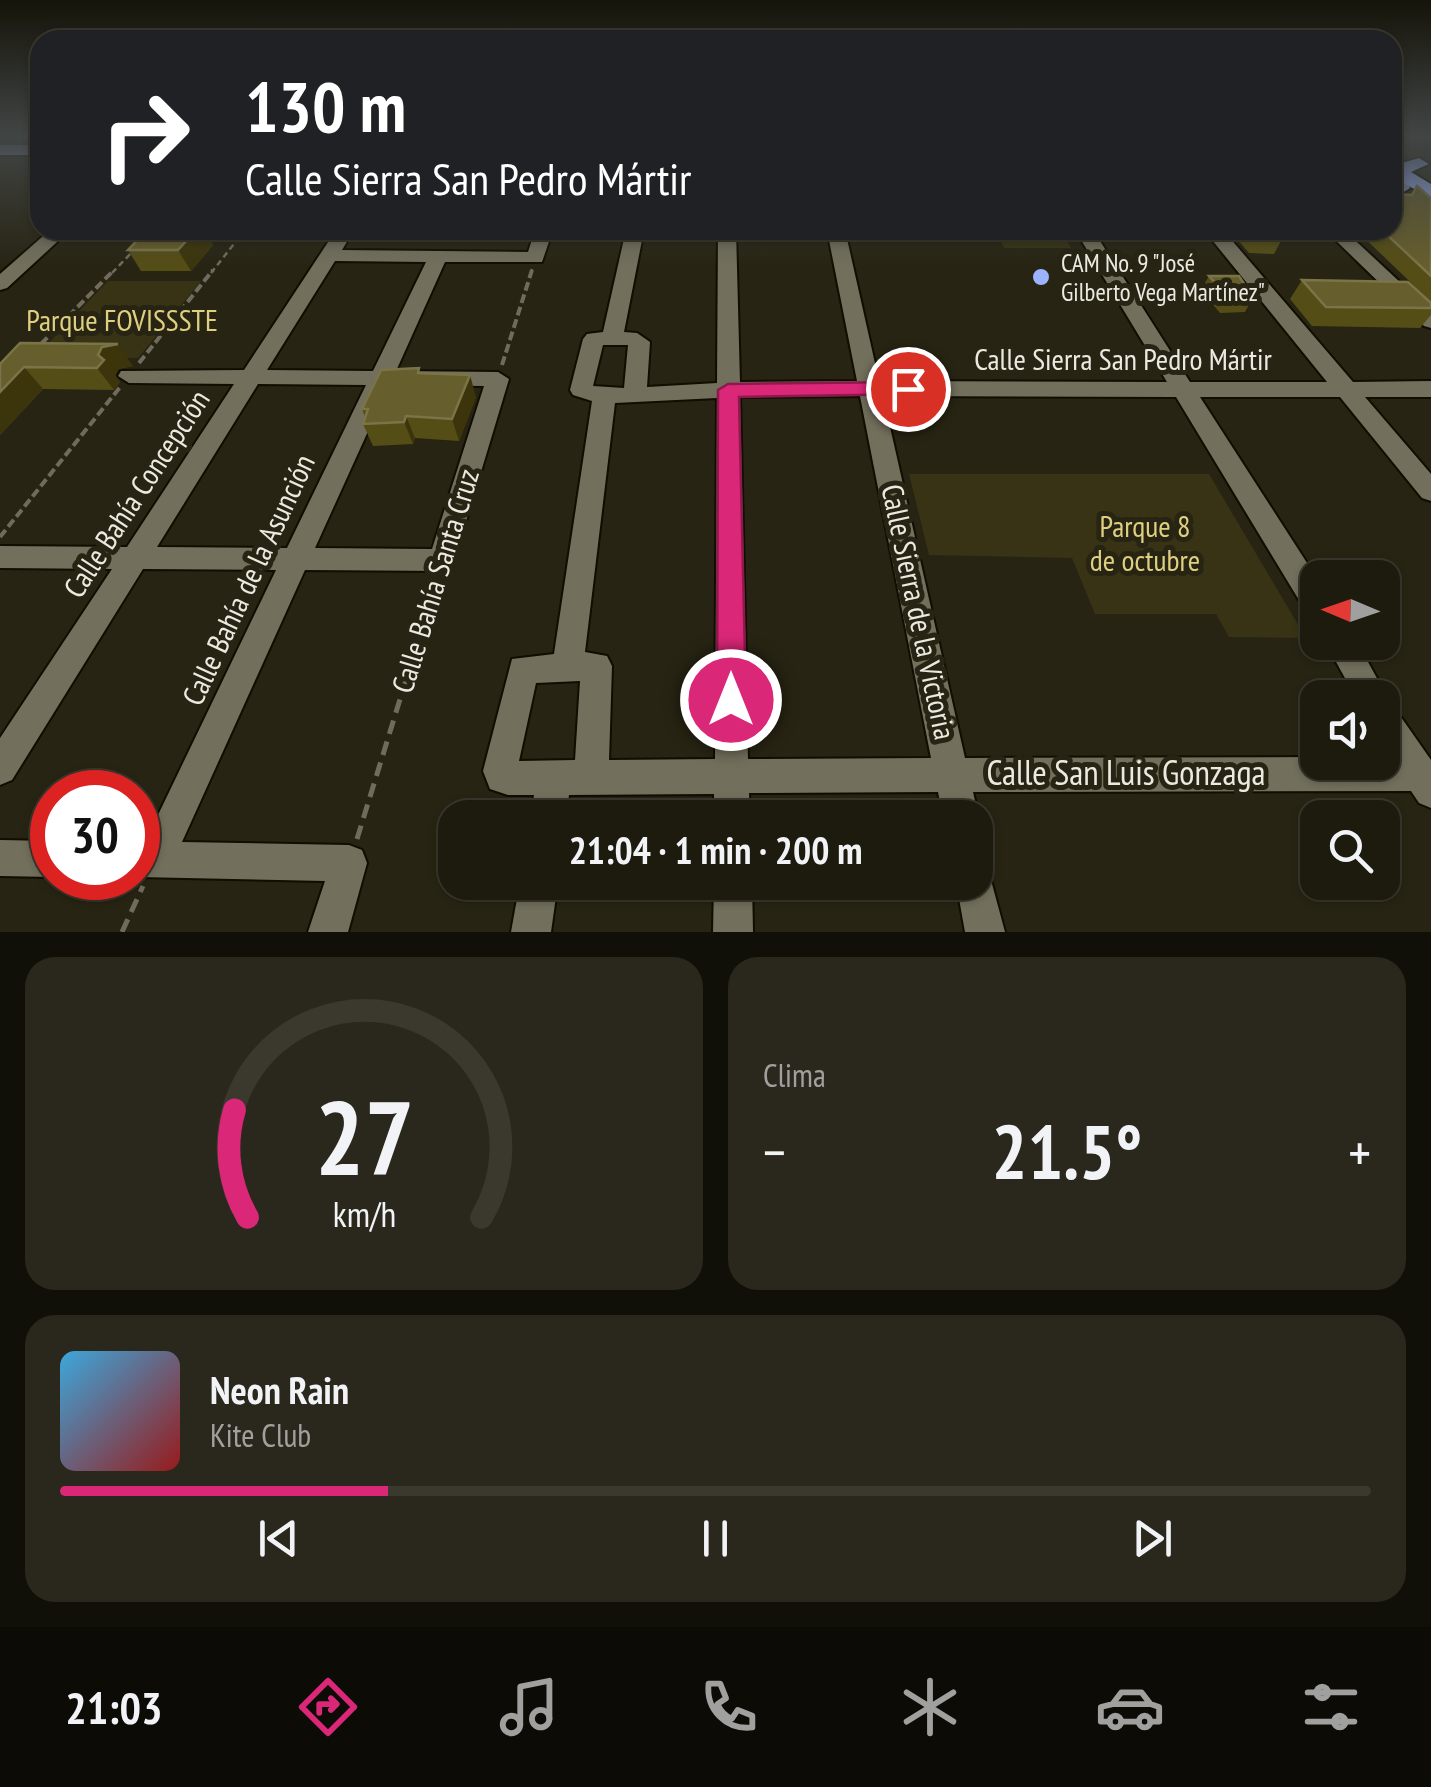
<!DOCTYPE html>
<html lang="es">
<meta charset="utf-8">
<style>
:root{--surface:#1d1b0e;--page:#2a281c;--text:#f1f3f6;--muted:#a0a19e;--line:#3b392e;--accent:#db2777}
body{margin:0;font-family:"PT Sans Narrow",sans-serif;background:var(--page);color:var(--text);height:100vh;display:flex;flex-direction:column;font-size:38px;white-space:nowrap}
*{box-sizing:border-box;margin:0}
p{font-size:32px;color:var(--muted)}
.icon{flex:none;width:55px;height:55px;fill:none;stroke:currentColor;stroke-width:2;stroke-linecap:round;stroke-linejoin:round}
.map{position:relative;height:932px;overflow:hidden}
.details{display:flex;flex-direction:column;gap:25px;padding:25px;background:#100f08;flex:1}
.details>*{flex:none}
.top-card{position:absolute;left:30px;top:30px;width:1372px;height:210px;border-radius:30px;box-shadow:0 2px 8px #0004,0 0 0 2px var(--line);background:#202124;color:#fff;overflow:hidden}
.needle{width:65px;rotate:272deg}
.controls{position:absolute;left:1300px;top:560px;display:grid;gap:20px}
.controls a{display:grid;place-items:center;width:100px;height:100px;border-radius:20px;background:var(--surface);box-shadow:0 2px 8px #0004,0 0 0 2px var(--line);font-size:50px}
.speed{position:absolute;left:30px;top:770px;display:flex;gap:20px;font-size:50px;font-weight:700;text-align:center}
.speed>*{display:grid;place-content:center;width:130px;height:130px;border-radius:50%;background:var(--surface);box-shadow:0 2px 8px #0004,0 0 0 2px var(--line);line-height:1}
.speed .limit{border:15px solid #d22;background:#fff;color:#111}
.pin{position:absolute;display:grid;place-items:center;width:85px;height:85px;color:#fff;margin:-42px;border:5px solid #fff;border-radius:50%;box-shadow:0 2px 10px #0007}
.me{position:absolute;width:110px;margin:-55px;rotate:0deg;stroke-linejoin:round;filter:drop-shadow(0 0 8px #0008)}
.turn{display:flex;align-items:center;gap:35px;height:210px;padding:0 50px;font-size:45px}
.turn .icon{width:130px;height:130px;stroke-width:2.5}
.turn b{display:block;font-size:70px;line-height:85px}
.big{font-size:75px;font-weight:700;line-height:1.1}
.details .card{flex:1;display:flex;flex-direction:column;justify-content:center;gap:15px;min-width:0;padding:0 35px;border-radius:30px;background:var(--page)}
.details .dial{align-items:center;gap:0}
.dial svg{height:260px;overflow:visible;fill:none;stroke:var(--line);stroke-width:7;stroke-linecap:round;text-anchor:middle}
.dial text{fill:var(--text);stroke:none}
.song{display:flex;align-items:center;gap:30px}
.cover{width:120px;height:120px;border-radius:15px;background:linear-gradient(135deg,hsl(200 70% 55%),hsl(0 70% 35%))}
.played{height:10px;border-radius:5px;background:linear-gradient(90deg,var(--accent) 25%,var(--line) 25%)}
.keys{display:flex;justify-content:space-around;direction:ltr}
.heat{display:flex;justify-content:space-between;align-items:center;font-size:55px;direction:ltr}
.details .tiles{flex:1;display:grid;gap:25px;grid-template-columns:1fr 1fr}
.card:last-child{grid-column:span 2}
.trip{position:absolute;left:438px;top:800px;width:555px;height:100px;border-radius:30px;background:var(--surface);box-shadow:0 2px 8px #0004,0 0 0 2px var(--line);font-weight:700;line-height:100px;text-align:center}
.tabs{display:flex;height:160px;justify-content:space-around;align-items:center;background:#0c0b06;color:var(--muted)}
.tabs .icon{width:70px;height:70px}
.tabs .active{color:var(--accent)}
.tabs b{font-size:45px;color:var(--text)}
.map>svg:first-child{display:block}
</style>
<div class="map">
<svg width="1431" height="932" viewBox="0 0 1431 932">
<rect width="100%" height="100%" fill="#272413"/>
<!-- green -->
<g fill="#383314">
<polygon points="996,230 1061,230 1071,248 1004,248"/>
<polygon points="108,281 201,281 138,358 35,357"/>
<polygon points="909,474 1209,474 1306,638 1229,637 1216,614 1095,614 1072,558 929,555"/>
</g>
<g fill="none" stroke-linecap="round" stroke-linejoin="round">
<!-- minor casing -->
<g stroke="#100d01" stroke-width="4">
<g id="minor">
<polygon points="50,230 70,230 7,288 0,290 0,274"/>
<path d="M 336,230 L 354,230 L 342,250 L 528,252 L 535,230 L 553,230 L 542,262 L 445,262 L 396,371 L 498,372 L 509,379 L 452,568 L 442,571 L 305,570 L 182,842 L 349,845 L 362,850 L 367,863 L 348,932 L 308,932 L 325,881 L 138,877 L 138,843 L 145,842 L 276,570 L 143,569 L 12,780 L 0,785 L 0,738 L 112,569 L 0,568 L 0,546 L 127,547 L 234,384 L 129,383 L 118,376 L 121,371 L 244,370 ZM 335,261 L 426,262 L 373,371 L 267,370 ZM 258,384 L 366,385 L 287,548 L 157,547 ZM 389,385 L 484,386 L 432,549 L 315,548 Z"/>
<path d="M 626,230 L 644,230 L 624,332 L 637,333 L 650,342 L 647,387 L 717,383 L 718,230 L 736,230 L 740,382 L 857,381 L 827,230 L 845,230 L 879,381 L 1167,382 L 1075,230 L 1093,230 L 1190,382 L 1327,382 L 1204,230 L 1223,230 L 1353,382 L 1431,381 L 1431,397 L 1365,397 L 1431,474 L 1431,501 L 1422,498 L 1340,397 L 1200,397 L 1318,580 L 1318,618 L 1308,615 L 1176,397 L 883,396 L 965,758 L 1318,757 L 1318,762 L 1382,762 L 1382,757 L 1391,757 L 1382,743 L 1382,698 L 1356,698 L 1325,642 L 1357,642 L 1389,700 L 1431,760 L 1431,808 L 1419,803 L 1411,791 L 973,792 L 979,818 L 975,827 L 975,818 L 943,818 L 938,792 L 749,793 L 750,818 L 714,818 L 714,794 L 569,795 L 566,818 L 530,818 L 534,795 L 508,795 L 490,789 L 483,771 L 512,659 L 554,654 L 592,401 L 573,395 L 570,390 L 583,339 L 587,334 L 603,332 ZM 603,345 L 628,345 L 624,388 L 593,386 ZM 860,396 L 931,758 L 748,759 L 740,397 ZM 717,398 L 715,759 L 609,760 L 612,666 L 607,656 L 585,652 L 615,403 ZM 580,681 L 575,760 L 519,761 L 536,683 Z"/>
<polygon points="1325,230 1344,230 1431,311 1431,328 1424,326"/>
<polygon points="0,840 52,841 52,877 0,876"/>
<polygon points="975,863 988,869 1005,932 965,932 956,882 975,882"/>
<polygon points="520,882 558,882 551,932 511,932"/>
<polygon points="714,882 752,882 753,932 713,932"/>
</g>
</g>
<!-- major casing -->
<g stroke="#100d01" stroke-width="4">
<g id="major">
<rect x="0" y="145" width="40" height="10"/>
<polygon points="1392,181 1408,184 1410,188 1402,193 1392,191"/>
</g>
</g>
<!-- highway casing -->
<g stroke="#100d01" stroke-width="4">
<polygon id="highway" points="1419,158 1429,164 1411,172 1431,184 1431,198 1392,177 1395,165"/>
</g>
<!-- path-far2 -->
<g stroke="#6f6c5e" stroke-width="2.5" stroke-dasharray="6 4" stroke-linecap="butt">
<polyline points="112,273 133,251"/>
<polyline points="211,273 245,230"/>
<polyline points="531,273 532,269"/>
</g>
<!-- path-far1 -->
<g stroke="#6f6c5e" stroke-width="4" stroke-dasharray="9 4" stroke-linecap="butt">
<polyline points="41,344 114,270"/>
<polyline points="139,363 213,270"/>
<polyline points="502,365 532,270"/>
<polyline points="0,537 121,386"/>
<polyline points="412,659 436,580"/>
</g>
<!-- path -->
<g stroke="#6f6c5e" stroke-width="5" stroke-dasharray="14 8" stroke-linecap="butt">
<polyline points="357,839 413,657"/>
<polyline points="122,932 143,886"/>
</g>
<!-- minor -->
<use href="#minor" fill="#726f5c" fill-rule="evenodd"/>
<!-- major -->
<use href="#major" fill="#8895b9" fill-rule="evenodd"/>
<!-- highway -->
<use href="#highway" fill="#96aef7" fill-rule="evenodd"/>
</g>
<!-- wall -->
<g fill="#554d16">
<polygon points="1431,198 1431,315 1420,328 1312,326 1290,299 1302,280 1428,299 1356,230 1392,230"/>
<polygon points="147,230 205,230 213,245 191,271 141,271 128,250"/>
<polygon points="1242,230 1274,230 1282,239 1274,254 1249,253 1237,239"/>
<polygon points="1209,276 1253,297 1245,312 1220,313 1201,290"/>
<polygon points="0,364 133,366 118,369 115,375 120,382 114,390 43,389 0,435"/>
<polygon points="421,373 476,397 459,441 415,438 413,444 373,446 363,424 365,417 362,409"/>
</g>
<!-- shaded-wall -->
<g fill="#3c350c">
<polygon points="196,230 205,230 213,245 191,271 178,250"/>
<polygon points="118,344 133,366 118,369 115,375 120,382 114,390 97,368 98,355 102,347"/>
<polygon points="24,367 43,389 0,435 0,392"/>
<polygon points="470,375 476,397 459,441 452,419"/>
<polygon points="406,416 415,438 413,444 404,422"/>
</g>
<!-- building -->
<g fill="#665e2c" stroke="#7b7448" stroke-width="2.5">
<polygon points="1417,186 1431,198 1431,276 1382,230 1392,230 1392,194 1412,195"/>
<polygon points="147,230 196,230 178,250 128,250"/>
<polygon points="1249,230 1274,230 1282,239 1257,239"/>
<polygon points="1209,276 1239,276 1253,297 1229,298"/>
<polygon points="1302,280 1408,282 1431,303 1431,308 1326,307"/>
<polygon points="20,343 118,344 102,347 98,355 104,360 97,368 24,367 0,392 0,364"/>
<polygon points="419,368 418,373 470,375 452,419 406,416 404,422 363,424 368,409 362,409 381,370"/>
</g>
<!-- sky -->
<linearGradient id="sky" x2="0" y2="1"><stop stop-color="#15140a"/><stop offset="0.51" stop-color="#414544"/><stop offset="1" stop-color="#414544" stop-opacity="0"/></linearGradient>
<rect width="1431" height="267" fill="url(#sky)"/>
<!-- route -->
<polygon fill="#db2777" stroke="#8e194d" stroke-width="2.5" points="908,382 919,389 916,394 739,397 746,700 742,710 731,714 721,710 717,700 718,390 728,384"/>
<!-- markers -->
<circle fill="#9cb4fd" stroke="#272413" stroke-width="4" cx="1041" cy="277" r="10"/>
<g text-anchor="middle" stroke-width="10" stroke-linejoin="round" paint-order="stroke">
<!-- far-poi labels -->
<g font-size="25" fill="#eceae0" stroke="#272413" text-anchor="start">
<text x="1061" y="272">CAM No. 9 "José<tspan x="1061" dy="29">Gilberto Vega Martínez"</tspan></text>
</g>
<!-- park labels -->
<g font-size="30" fill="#ded07f" stroke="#272413">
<text x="122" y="331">Parque FOVISSSTE</text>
<text x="1145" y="537">Parque 8<tspan x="1145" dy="34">de octubre</tspan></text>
</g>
<!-- street labels -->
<g font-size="30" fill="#eceae0" stroke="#272413">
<text x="1123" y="370">Calle Sierra San Pedro Mártir</text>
<text transform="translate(137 494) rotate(-57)" y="10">Calle Bahía Concepción</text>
<text transform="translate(249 580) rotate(-65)" y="10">Calle Bahía de la Asunción</text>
<text transform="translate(436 581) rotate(-73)" y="10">Calle Bahía Santa Cruz</text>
<text transform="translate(918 612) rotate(78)" y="10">Calle Sierra de la Victoria</text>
</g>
<!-- near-street labels -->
<g font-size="35" fill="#eceae0" stroke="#272413">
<text x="1126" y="785">Calle San Luis Gonzaga</text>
</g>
</g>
</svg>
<div class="controls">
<a><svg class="needle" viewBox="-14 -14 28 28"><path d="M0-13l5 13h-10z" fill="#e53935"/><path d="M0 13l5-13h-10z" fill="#a0a19e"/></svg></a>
<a><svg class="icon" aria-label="sound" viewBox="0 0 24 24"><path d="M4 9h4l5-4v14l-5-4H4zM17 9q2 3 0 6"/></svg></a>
<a><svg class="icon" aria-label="search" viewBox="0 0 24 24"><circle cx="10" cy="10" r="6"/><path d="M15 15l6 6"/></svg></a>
</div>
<div class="speed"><div class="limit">30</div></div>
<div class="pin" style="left:908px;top:389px;background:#d93025"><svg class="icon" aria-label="arrive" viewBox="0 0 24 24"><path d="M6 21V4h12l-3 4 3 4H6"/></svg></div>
<svg class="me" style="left:731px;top:700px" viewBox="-20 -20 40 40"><circle r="17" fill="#db2777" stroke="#fff" stroke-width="3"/><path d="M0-11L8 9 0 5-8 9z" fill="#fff"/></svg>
<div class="trip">21:04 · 1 min · 200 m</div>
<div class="top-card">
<div class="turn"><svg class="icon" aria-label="right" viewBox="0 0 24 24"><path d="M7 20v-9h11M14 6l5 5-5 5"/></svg><div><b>130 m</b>Calle Sierra San Pedro Mártir</div></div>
</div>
</div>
<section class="details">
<div class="tiles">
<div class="card dial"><svg viewBox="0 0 100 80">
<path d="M14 69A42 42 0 1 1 86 69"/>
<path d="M14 69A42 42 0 0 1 10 36" stroke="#db2777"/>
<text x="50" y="56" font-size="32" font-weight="700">27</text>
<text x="50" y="72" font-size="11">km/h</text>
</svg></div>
<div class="card"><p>Clima</p>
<div class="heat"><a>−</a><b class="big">21.5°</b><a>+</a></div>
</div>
<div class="card">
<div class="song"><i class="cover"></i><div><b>Neon Rain</b><p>Kite Club</p></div></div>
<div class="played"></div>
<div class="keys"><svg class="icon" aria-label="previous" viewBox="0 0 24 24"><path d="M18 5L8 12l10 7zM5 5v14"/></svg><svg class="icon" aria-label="pause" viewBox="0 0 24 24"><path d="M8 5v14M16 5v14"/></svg><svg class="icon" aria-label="next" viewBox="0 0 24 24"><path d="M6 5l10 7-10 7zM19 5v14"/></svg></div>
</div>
</div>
</section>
<nav class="tabs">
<b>21:03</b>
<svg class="icon active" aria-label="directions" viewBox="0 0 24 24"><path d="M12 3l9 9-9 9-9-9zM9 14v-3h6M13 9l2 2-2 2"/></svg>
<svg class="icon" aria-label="music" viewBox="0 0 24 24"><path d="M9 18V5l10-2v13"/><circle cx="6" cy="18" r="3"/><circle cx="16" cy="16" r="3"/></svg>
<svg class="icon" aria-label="phone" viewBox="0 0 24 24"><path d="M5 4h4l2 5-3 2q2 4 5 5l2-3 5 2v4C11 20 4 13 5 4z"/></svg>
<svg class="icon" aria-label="climate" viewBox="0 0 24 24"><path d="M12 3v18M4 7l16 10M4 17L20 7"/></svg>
<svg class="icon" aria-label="car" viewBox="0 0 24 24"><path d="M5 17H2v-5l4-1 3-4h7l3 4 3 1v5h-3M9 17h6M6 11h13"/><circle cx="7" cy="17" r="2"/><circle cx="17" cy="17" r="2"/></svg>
<svg class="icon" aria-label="filters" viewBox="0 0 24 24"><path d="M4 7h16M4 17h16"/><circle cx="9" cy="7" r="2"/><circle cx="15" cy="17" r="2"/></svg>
</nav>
